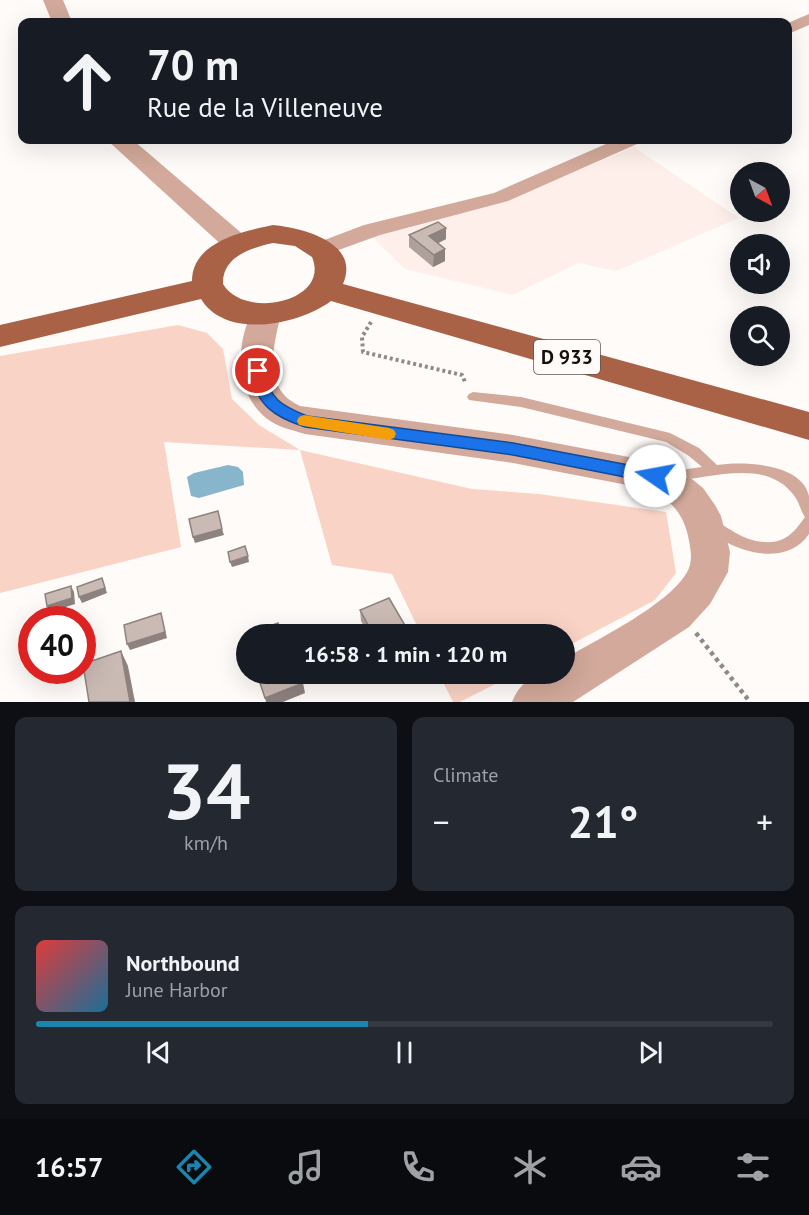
<!DOCTYPE html>
<meta charset="utf-8">
<style>
:root{--surface:#171b24;--page:#242831;--text:#f1f3f6;--muted:#9ea1a6;--line:#363941;--accent:#1a85ad}
body{margin:0;font-family:"PT Sans",sans-serif;background:var(--page);color:var(--text);height:100vh;display:flex;flex-direction:column;font-size:22px;white-space:nowrap}
*{box-sizing:border-box;margin:0}
p{font-size:20px;color:var(--muted)}
.icon{flex:none;width:33px;height:33px;fill:none;stroke:currentColor;stroke-width:2;stroke-linecap:round;stroke-linejoin:round}
.map{position:relative;height:702px;overflow:hidden}
.side{display:flex;flex-direction:column;gap:15px;padding:15px;background:#0d0f14;flex:1}
.side>*{flex:none}
.guide{position:absolute;left:18px;top:18px;width:774px;height:126px;border-radius:12px;box-shadow:0 6px 24px #0002;background:#171b24;color:var(--text);overflow:hidden}
.needle{width:39px;rotate:139deg}
.fabs{position:absolute;left:730px;top:162px;display:grid;gap:12px}
.fabs a{display:grid;place-items:center;width:60px;height:60px;border-radius:50%;background:var(--surface);box-shadow:0 6px 24px #0002;font-size:30px}
.speed{position:absolute;left:18px;top:606px;display:flex;gap:12px;font-size:30px;font-weight:700;text-align:center}
.speed>*{display:grid;place-content:center;width:78px;height:78px;border-radius:50%;background:var(--surface);box-shadow:0 6px 24px #0002;line-height:1}
.speed .limit{border:9px solid #d22;background:#fff;color:#111}
.pin{position:absolute;display:grid;place-items:center;width:51px;height:51px;color:#fff;margin:-26px;border:3px solid #fff;border-radius:50%;box-shadow:0 2px 6px #0007}
.me{position:absolute;width:66px;margin:-33px;rotate:282deg;stroke-linejoin:round;filter:drop-shadow(0 0 4px #0008)}
.turn{display:flex;align-items:center;gap:21px;height:126px;padding:0 30px;font-size:27px}
.turn .icon{width:78px;height:78px;stroke-width:2.5}
.turn b{display:block;font-size:42px;line-height:51px}
.big{font-size:45px;font-weight:800;line-height:1.1}
.side .tile{flex:1;display:flex;flex-direction:column;justify-content:center;gap:9px;min-width:0;padding:0 21px;border-radius:12px;background:var(--page)}
.side .dial{align-items:center;gap:0}
.dial b{font-size:78px;line-height:1}
.song{display:flex;align-items:center;gap:18px}
.cover{width:72px;height:72px;border-radius:9px;background:linear-gradient(135deg,hsl(0 70% 55%),hsl(200 70% 35%))}
.played{height:6px;border-radius:3px;background:linear-gradient(90deg,var(--accent) 45%,var(--line) 45%)}
.keys{display:flex;justify-content:space-around;direction:ltr}
.heat{display:flex;justify-content:space-between;align-items:center;font-size:33px;direction:ltr}
.side .tiles{flex:1;display:grid;gap:15px;grid-template-columns:1fr 1fr}
.tile:last-child{grid-column:span 2}
.trip{position:absolute;left:236px;top:624px;width:339px;height:60px;border-radius:30px;background:var(--surface);box-shadow:0 6px 24px #0002;font-weight:800;line-height:60px;text-align:center}
.dock{display:flex;height:96px;justify-content:space-around;align-items:center;background:#090b0e;color:var(--muted)}
.dock .icon{width:42px;height:42px}
.dock .current{color:var(--accent)}
.dock b{font-size:27px;color:var(--text)}
.map>svg:first-child{display:block}
</style>
<div class="map">
<svg width="809" height="702" viewBox="0 0 809 702">
<rect width="100%" height="100%" fill="#fefbf9"/>
<!-- built -->
<polygon fill="#ffefea" points="634,147 739,218 616,271 578,263 513,295 405,269 368,233 509,199"/>
<!-- green -->
<g fill="#f9d3c5">
<polygon points="178,325 207,333 223,349 232,399 259,425 300,450 472,489 539,494 666,512 676,573 655,600 564,648 564,634 421,634 392,574 332,565 300,450 164,442 181,547 0,593 0,356"/>
<polygon points="439,674 515,674 460,702 453,702"/>
</g>
<!-- water -->
<polygon fill="#87b6cc" points="228,465 238,467 243,472 244,485 199,498 191,496 187,477 194,473"/>
<g fill="none" stroke-linecap="round" stroke-linejoin="round">
<!-- path-far1 -->
<polyline stroke="#8e8a88" stroke-width="4" stroke-dasharray="3 3" stroke-linecap="butt" points="371,322 362,337 363,352 462,375 466,384"/>
<!-- path -->
<polyline stroke="#8e8a88" stroke-width="4.5" stroke-dasharray="4 4" stroke-linecap="butt" points="696,633 750,702"/>
<!-- service -->
<path fill="#d2a99a" fill-rule="evenodd" d="M 473,392 L 521,397 L 670,433 L 699,448 L 717,465 C 743,461 802,463 809,496 C 809,507 809,522 809,534 C 790,562 752,556 726,542 C 719,538 711,534 708,527 L 710,523 C 719,520 723,526 731,530 C 745,540 769,547 785,538 C 794,533 799,525 805,517 C 800,510 799,500 792,493 C 763,458 709,479 671,481 L 666,480 L 664,476 L 666,472 L 702,467 L 689,456 L 666,442 L 521,407 L 469,400 L 467,397 L 469,394 Z"/>
<!-- minor -->
<g fill="#d2a99a" fill-rule="evenodd">
<polygon points="809,14 809,25 788,34 788,23"/>
<polygon points="615,140 640,140 637,144 508,201 380,235 322,256 314,254 311,249 314,244 364,225 494,193"/>
</g>
<!-- tertiary -->
<g fill="#d2a99a" fill-rule="evenodd">
<polygon points="43,0 63,0 72,22 52,22"/>
<polygon points="107,140 133,140 246,237 250,243 246,249 236,252 226,249"/>
<path d="M 266,304 L 277,307 L 281,314 C 273,347 262,389 300,406 L 513,435 L 655,462 L 687,475 L 703,488 L 715,505 L 721,516 L 730,552 L 728,572 L 710,604 L 689,627 L 573,702 L 512,702 C 523,676 538,674 564,674 L 564,659 C 596,640 675,602 689,568 C 693,557 690,546 688,536 C 683,513 670,499 648,489 L 513,463 L 305,434 C 292,430 277,427 266,418 C 234,392 235,340 255,307 Z"/>
</g>
<!-- primary -->
<path fill="#aa6247" fill-rule="evenodd" d="M 273,225 C 302,228 361,242 343,284 L 809,412 L 809,440 L 331,301 C 299,325 226,340 201,299 L 0,347 L 0,325 L 192,281 C 192,242 243,231 273,225 ZM 273,243 L 295,246 L 312,257 C 331,302 244,320 223,284 C 222,257 250,248 273,243 Z"/>
</g>
<!-- wall -->
<g fill="#aea09b">
<polygon points="409,235 446,239 438,243 445,249 445,261 433,267 409,247"/>
<polygon points="360,610 410,634 368,634 361,621"/>
</g>
<!-- shaded-wall -->
<g fill="#8d827e">
<polygon points="446,228 446,239 429,248 429,236"/>
<polygon points="445,249 445,261 433,267 434,255"/>
<polygon points="222,529 224,535 195,543 193,537"/>
<polygon points="248,556 249,562 232,567 230,562"/>
<polygon points="102,578 107,593 82,603 79,597"/>
<polygon points="71,586 74,592 75,604 50,612 47,606"/>
<polygon points="161,613 167,638 130,650 127,644"/>
<polygon points="121,651 128,666 135,702 130,702"/>
<polygon points="303,683 305,693 283,702 266,702 265,698"/>
</g>
<!-- building -->
<g fill="#cabab4" stroke="#8d827e" stroke-width="1.5">
<polygon points="438,222 446,228 429,236 445,249 434,255 409,235"/>
<polygon points="218,511 222,529 193,537 189,519"/>
<polygon points="245,546 248,556 230,562 228,552"/>
<polygon points="102,578 105,588 79,597 77,587"/>
<polygon points="71,586 72,598 47,606 45,594"/>
<polygon points="389,598 410,634 373,634 360,610"/>
<polygon points="161,613 165,632 127,644 124,625"/>
<polygon points="278,623 282,634 248,634"/>
<polygon points="287,626 291,634 282,634 280,628"/>
<polygon points="121,651 130,702 89,702 83,664"/>
<polygon points="257,674 300,674 303,683 265,698"/>
</g>
<!-- route -->
<path fill="#1a73e8" stroke="#114b97" stroke-width="1.5" d="M 258,366 L 265,371 C 269,399 282,406 307,416 L 513,443 L 655,470 L 660,472 L 662,476 L 660,481 L 655,483 L 513,455 L 305,427 C 274,417 255,404 251,371 Z"/>
<!-- slow -->
<polygon fill="#f59e0b" points="304,415 389,428 394,430 396,434 394,438 389,440 304,426 299,425 297,421 299,417"/>
<g text-anchor="middle" stroke-width="4.5" stroke-linejoin="round" paint-order="stroke">
<!-- shield labels -->
<rect fill="#fefbf9" stroke="#5c5654" stroke-width="1.5" x="534" y="340" width="66" height="34" rx="4.5"/>
<g font-size="20" font-weight="bold" fill="#16100e">
<text x="567" y="364">D 933</text>
</g>
</g>
</svg>
<div class="fabs">
<a><svg class="needle" viewBox="-14 -14 28 28"><path d="M0-13l5 13h-10z" fill="#e53935"/><path d="M0 13l5-13h-10z" fill="#9ea1a6"/></svg></a>
<a><svg class="icon" aria-label="sound" viewBox="0 0 24 24"><path d="M4 9h4l5-4v14l-5-4H4zM17 9q2 3 0 6"/></svg></a>
<a><svg class="icon" aria-label="search" viewBox="0 0 24 24"><circle cx="10" cy="10" r="6"/><path d="M15 15l6 6"/></svg></a>
</div>
<div class="speed"><div class="limit">40</div></div>
<div class="pin" style="left:258px;top:371px;background:#d93025"><svg class="icon" aria-label="arrive" viewBox="0 0 24 24"><path d="M6 21V4h12l-3 4 3 4H6"/></svg></div>
<svg class="me" style="left:655px;top:476px" viewBox="-20 -20 40 40"><circle r="19" fill="#fff"/><path d="M0-13L10 11 0 6-10 11z" fill="#1a73e8"/></svg>
<div class="trip">16:58 · 1 min · 120 m</div>
<div class="guide">
<div class="turn"><svg class="icon" aria-label="ahead" viewBox="0 0 24 24"><path d="M12 20V5M6 11l6-6 6 6"/></svg><div><b>70 m</b>Rue de la Villeneuve</div></div>
</div>
</div>
<section class="side">
<div class="tiles">
<div class="tile dial"><b>34</b><p>km/h</p></div>
<div class="tile"><p>Climate</p>
<div class="heat"><a>−</a><b class="big">21°</b><a>+</a></div>
</div>
<div class="tile">
<div class="song"><i class="cover"></i><div><b>Northbound</b><p>June Harbor</p></div></div>
<div class="played"></div>
<div class="keys"><svg class="icon" aria-label="previous" viewBox="0 0 24 24"><path d="M18 5L8 12l10 7zM5 5v14"/></svg><svg class="icon" aria-label="pause" viewBox="0 0 24 24"><path d="M8 5v14M16 5v14"/></svg><svg class="icon" aria-label="next" viewBox="0 0 24 24"><path d="M6 5l10 7-10 7zM19 5v14"/></svg></div>
</div>
</div>
</section>
<nav class="dock">
<b>16:57</b>
<svg class="icon current" aria-label="directions" viewBox="0 0 24 24"><path d="M12 3l9 9-9 9-9-9zM9 14v-3h6M13 9l2 2-2 2"/></svg>
<svg class="icon" aria-label="music" viewBox="0 0 24 24"><path d="M9 18V5l10-2v13"/><circle cx="6" cy="18" r="3"/><circle cx="16" cy="16" r="3"/></svg>
<svg class="icon" aria-label="phone" viewBox="0 0 24 24"><path d="M5 4h4l2 5-3 2q2 4 5 5l2-3 5 2v4C11 20 4 13 5 4z"/></svg>
<svg class="icon" aria-label="climate" viewBox="0 0 24 24"><path d="M12 3v18M4 7l16 10M4 17L20 7"/></svg>
<svg class="icon" aria-label="car" viewBox="0 0 24 24"><path d="M5 17H2v-5l4-1 3-4h7l3 4 3 1v5h-3M9 17h6M6 11h13"/><circle cx="7" cy="17" r="2"/><circle cx="17" cy="17" r="2"/></svg>
<svg class="icon" aria-label="filters" viewBox="0 0 24 24"><path d="M4 7h16M4 17h16"/><circle cx="9" cy="7" r="2"/><circle cx="15" cy="17" r="2"/></svg>
</nav>
